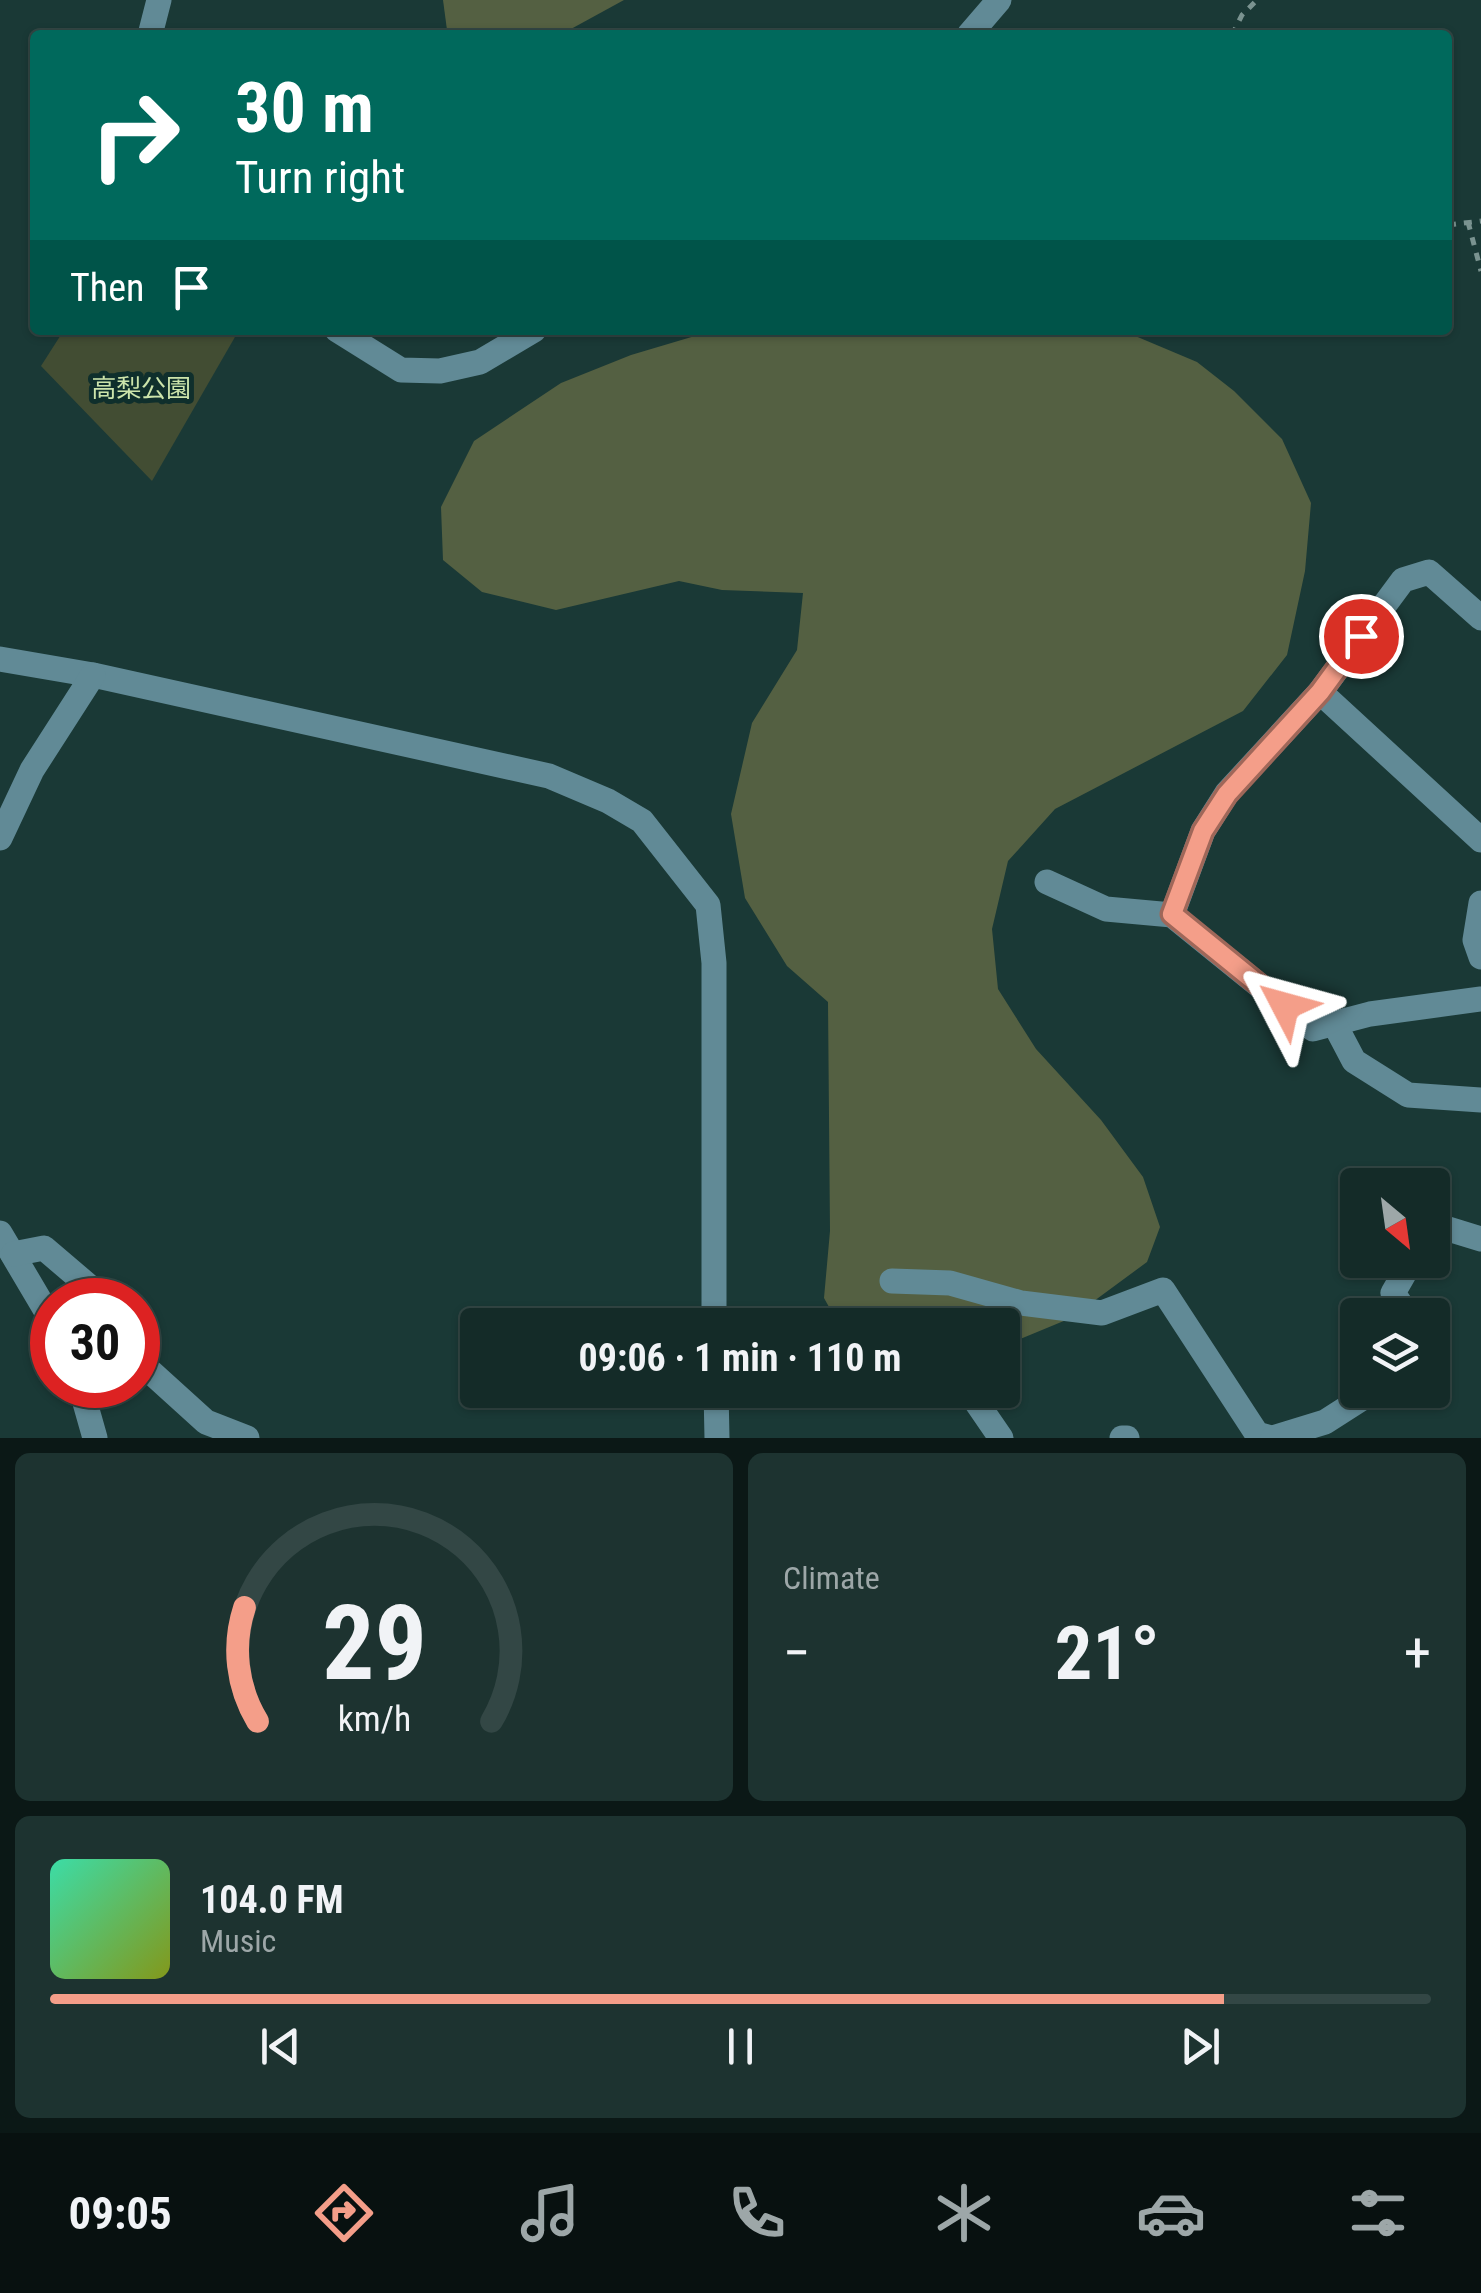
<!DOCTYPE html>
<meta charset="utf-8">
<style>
:root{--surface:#142b28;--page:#1d3330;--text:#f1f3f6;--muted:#9da7a8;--line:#334745;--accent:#f49e89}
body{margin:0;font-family:"Roboto Condensed","Noto Sans JP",sans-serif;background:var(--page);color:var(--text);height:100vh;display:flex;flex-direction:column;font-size:38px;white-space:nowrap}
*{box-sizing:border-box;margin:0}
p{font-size:32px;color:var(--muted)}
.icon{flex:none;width:55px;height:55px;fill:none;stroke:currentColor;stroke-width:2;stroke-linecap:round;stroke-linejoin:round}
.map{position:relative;height:1438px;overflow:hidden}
.sheet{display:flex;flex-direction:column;gap:15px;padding:15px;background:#0b1816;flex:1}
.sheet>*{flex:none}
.banner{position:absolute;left:30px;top:30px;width:1422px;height:305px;border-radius:10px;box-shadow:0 2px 8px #0004,0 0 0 2px var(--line);background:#00695c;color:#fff;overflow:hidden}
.needle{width:65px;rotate:151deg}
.controls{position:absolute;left:1340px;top:1168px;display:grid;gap:20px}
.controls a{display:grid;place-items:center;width:110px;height:110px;border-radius:10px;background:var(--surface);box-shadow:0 2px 8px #0004,0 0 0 2px var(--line);font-size:50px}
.speed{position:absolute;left:30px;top:1278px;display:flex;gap:20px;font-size:50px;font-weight:700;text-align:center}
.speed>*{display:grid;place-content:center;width:130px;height:130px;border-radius:50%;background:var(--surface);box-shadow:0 2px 8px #0004,0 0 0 2px var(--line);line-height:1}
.speed .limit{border:15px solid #d22;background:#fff;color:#111}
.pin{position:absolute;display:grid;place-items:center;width:85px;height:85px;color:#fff;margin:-42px;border:5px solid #fff;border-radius:50%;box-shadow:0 2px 10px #0007}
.me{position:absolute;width:110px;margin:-55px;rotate:309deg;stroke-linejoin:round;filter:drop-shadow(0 0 8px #0008)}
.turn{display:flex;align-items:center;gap:35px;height:210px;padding:0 40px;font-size:45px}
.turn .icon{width:130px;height:130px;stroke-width:2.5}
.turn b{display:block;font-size:70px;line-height:85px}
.then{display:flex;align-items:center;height:95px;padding:0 40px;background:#0003;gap:20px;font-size:38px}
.big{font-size:75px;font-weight:700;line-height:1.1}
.sheet .card{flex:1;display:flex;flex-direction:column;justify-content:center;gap:15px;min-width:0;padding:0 35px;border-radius:15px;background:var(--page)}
.sheet .dial{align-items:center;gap:0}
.dial svg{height:260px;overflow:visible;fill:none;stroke:var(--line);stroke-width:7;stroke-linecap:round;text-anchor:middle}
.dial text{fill:var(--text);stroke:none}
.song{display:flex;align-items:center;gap:30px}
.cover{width:120px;height:120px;border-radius:15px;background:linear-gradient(135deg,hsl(160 70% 55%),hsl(70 70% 35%))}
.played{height:10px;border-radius:5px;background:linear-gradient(90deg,var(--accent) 85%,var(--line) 85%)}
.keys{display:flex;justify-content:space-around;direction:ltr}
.heat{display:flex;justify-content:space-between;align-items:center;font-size:55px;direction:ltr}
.sheet .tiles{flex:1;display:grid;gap:15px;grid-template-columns:1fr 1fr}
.card:last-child{grid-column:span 2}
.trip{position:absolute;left:460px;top:1308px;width:560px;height:100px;border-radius:10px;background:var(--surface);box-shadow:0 2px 8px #0004,0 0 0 2px var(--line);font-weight:700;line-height:100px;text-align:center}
.menu{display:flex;height:160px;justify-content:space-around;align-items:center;background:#081110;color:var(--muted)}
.menu .icon{width:70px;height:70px}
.menu .active{color:var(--accent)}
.menu b{font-size:45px;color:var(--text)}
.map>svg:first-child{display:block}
</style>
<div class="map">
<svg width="1481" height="1438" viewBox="0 0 1481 1438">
<rect width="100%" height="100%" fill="#1a3936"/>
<!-- green -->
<polygon fill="#424d33" points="64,330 239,330 152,481 41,366"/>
<!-- forest -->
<g fill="#546042">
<polygon points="443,0 624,0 560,35 458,35 447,30"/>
<polygon points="715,330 1121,330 1197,362 1234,391 1282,439 1311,503 1305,571 1287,655 1243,711 1055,809 1008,861 992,929 998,989 1036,1049 1101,1120 1143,1177 1160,1227 1147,1262 1071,1318 1003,1346 1002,1325 839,1325 824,1298 830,1231 828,1002 787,966 745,898 731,814 752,723 797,650 803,593 722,590 679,581 556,610 482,592 443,560 441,507 474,441 561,383 631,355"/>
</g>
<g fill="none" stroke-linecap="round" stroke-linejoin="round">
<!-- path -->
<g stroke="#7a9390" stroke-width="5" stroke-dasharray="8 8" stroke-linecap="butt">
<polyline points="1232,35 1242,15 1257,0"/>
<polyline points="1468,222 1481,271"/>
<polyline points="1448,225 1481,221"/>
</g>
<!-- minor -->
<g stroke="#618a96" stroke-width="25">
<polyline points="150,35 159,0"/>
<polyline points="969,35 999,0"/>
<polyline points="337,330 401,370 440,371 480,362 534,330"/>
<polyline points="0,659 93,675 549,776 608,801 642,821 708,905 714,963 714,1325"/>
<polyline points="1320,692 1481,840"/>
<polyline points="0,838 32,770 93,675"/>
<polyline points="1047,882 1106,909 1172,915 1313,1029 1370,1014 1481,999"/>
<polyline points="1481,903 1475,940 1481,957"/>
<polyline points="1172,915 1203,831 1227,793 1320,692 1403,580 1429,572 1481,618"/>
<polyline points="1334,1023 1354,1061 1408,1095 1481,1100"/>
<polyline points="1432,1224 1481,1239"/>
<polyline points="0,1233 52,1321"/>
<polyline points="13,1254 44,1248 105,1300"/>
<polyline points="892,1281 950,1283 1021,1303 1102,1313 1163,1290 1257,1434 1271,1438"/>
<polyline points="1408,1315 1393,1293 1412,1260"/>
<polyline points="138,1357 142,1364 206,1422 247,1438"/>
<polyline points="80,1385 95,1438"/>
<polyline points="716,1390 717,1438"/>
<polyline points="968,1390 1001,1438"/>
<polyline points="1122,1438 1127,1438"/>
<polyline points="1273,1438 1325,1422 1375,1390"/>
</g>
</g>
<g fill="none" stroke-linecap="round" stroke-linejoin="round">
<!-- route casing -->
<g stroke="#9f6759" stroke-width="25">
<polyline id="route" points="1285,1006 1172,914 1203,831 1227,794 1320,692 1361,636"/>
</g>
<!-- route -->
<use href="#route" stroke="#f49e89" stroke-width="18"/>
</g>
<g text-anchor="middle" stroke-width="10" stroke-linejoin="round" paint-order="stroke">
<!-- park labels -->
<g font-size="25" fill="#cce4ab" stroke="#0f2f2c">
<text x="141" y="397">高梨公園</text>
</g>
</g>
</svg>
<div class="controls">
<a><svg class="needle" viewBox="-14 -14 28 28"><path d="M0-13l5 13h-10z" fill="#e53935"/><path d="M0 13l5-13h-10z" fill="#9da7a8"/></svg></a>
<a><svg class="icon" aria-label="layers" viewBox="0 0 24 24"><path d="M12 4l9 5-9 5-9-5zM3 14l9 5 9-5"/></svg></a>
</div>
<div class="speed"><div class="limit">30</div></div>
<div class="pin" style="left:1361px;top:636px;background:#d93025"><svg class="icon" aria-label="arrive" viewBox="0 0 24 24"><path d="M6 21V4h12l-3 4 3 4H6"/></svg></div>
<svg class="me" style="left:1285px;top:1006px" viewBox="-20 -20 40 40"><path d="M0-17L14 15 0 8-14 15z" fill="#f49e89" stroke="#fff" stroke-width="4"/></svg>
<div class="trip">09:06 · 1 min · 110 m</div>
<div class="banner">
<div class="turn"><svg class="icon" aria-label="right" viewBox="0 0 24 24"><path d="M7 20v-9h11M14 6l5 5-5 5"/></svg><div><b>30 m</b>Turn right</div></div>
<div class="then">Then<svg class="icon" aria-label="arrive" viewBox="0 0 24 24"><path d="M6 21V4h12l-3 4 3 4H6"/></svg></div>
</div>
</div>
<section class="sheet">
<div class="tiles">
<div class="card dial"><svg viewBox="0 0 100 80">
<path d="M14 69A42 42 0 1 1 86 69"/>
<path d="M14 69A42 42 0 0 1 10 34" stroke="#f49e89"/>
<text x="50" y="56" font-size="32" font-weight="700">29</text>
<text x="50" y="72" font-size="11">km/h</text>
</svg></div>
<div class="card"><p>Climate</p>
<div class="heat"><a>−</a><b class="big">21°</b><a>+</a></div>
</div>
<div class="card">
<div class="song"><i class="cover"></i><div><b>104.0 FM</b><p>Music</p></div></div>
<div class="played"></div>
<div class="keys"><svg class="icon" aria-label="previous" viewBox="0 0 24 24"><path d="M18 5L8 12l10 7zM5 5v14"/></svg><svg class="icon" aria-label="pause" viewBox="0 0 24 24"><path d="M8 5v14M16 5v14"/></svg><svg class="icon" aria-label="next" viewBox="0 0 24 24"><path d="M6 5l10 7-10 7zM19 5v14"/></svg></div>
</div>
</div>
</section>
<nav class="menu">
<b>09:05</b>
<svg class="icon active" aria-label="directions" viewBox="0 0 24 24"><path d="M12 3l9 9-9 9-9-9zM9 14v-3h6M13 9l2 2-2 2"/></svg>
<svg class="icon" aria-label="music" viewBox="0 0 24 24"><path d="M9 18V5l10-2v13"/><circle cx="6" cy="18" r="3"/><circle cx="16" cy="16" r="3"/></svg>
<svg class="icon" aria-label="phone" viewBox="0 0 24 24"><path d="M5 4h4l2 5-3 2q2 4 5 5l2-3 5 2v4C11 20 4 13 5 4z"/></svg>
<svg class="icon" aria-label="climate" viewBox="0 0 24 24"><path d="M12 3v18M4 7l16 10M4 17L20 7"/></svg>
<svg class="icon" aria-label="car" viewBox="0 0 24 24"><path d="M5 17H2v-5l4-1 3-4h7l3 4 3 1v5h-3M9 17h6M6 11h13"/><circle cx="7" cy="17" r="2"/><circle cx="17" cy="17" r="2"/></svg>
<svg class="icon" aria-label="filters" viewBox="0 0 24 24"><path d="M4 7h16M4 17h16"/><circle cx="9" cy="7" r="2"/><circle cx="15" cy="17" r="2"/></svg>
</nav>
